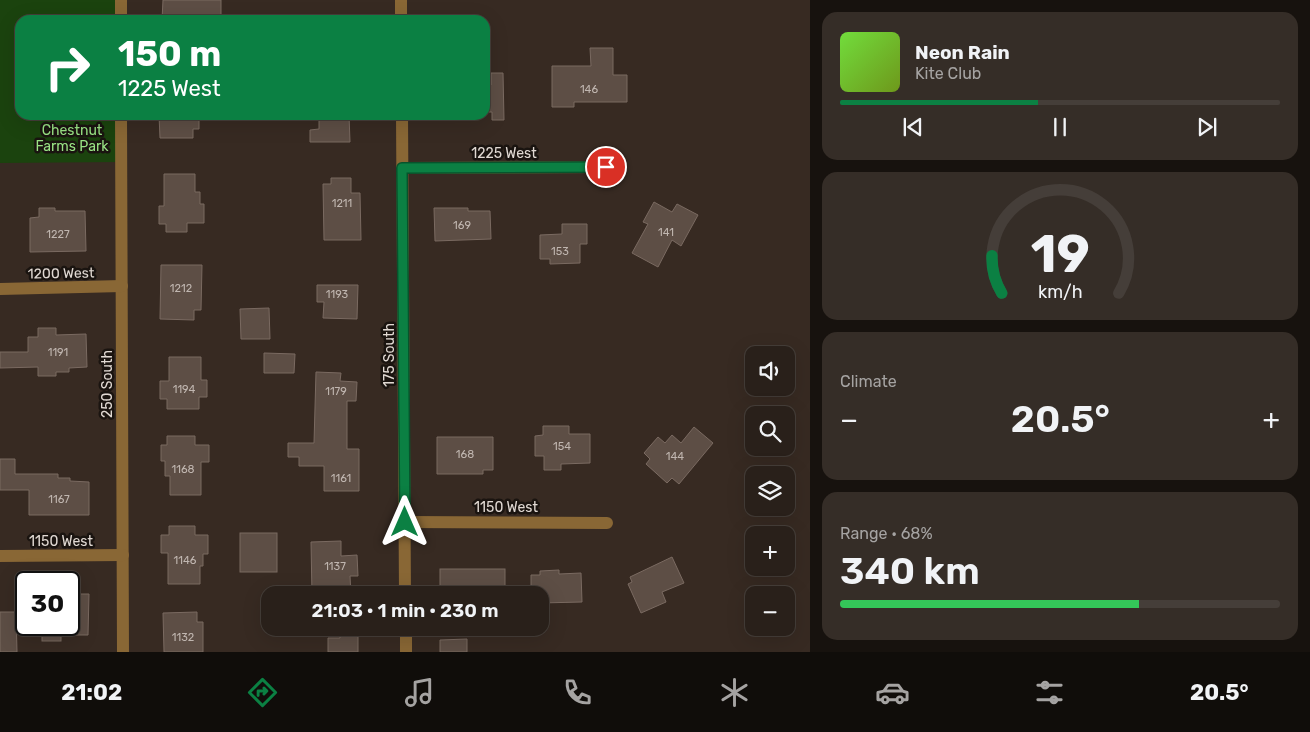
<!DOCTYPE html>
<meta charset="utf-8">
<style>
:root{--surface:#29201a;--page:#352d27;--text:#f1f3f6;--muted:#a5a3a2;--line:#453e39;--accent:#0b8043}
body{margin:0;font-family:Rubik,sans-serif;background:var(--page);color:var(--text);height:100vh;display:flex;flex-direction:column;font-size:19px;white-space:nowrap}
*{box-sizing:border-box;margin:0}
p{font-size:16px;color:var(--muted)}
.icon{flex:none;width:28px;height:28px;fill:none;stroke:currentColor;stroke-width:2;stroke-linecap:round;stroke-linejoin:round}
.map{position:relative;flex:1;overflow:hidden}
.panel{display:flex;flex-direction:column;gap:12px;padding:12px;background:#17120e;width:500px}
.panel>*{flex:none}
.banner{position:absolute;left:15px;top:15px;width:475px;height:105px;border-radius:15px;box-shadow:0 5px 20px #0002,0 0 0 1px var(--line);background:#0b8043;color:#fff;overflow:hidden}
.fabs{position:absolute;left:745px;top:346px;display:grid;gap:10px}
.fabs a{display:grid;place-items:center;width:50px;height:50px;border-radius:10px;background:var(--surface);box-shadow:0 5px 20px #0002,0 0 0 1px var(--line);font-size:25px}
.speed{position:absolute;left:15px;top:571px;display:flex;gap:10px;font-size:25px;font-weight:700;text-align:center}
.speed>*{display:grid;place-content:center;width:65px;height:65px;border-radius:50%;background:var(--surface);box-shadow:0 5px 20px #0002,0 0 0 1px var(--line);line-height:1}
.speed .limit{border:2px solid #111;border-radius:8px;background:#fff;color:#111}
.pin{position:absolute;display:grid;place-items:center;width:42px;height:42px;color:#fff;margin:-21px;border:2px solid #fff;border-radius:50%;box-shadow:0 1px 5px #0007}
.me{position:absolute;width:55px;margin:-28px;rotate:0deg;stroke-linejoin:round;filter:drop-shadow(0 0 4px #0008)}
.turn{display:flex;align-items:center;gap:18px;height:105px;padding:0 20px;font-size:22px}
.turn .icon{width:65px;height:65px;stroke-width:2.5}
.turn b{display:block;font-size:35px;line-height:42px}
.big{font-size:38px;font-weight:600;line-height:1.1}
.panel .tile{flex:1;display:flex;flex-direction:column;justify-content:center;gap:8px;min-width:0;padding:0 18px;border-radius:15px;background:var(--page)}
.panel .dial{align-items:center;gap:0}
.dial svg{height:130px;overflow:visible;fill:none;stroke:var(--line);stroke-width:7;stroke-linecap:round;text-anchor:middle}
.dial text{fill:var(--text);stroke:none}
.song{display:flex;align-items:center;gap:15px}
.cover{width:60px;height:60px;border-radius:8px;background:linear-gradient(135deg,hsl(100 70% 55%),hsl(80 70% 35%))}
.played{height:5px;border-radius:2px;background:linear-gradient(90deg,var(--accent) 45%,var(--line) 45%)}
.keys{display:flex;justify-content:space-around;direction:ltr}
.heat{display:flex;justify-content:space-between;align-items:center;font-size:28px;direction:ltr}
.charge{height:8px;border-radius:4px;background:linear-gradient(90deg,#34c759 68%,var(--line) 0)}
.trip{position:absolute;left:261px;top:586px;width:288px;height:50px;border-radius:15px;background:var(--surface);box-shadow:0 5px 20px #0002,0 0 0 1px var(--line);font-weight:600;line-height:50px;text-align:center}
.tabs{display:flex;height:80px;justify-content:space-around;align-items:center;background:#100d0a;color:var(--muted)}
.tabs .icon{width:35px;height:35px}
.tabs .current{color:var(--accent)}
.tabs b{font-size:22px;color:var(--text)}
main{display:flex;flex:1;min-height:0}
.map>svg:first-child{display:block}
</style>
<main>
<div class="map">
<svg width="810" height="652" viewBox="0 0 810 652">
<rect width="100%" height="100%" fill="#372a22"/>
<!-- green -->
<polygon fill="#1b430e" points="0,0 121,0 121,20 20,20 20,115 121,115 121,162 0,163"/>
<!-- building -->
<g fill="#5d4e45" stroke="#7a6a61">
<polygon points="163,0 221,0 221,20 162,20"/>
<polygon points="590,48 613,48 613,75 627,75 627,102 574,102 574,107 552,107 552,66 591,66"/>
<polygon points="491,73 503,73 504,120 492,120 492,112 485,112 485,85 491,85"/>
<polygon points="159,115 199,115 199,129 193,129 193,138 160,138"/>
<polygon points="319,115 349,115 350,142 310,142 310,130 319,129"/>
<polygon points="164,174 195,174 195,192 200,192 200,204 204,204 204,223 187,223 187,232 166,232 166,224 159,224 159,206 164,206"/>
<polygon points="331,178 351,178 351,193 360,193 361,240 324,240 323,184 331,184"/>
<polygon points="654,202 672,212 677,204 698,215 681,246 672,240 658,267 632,253 648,224 643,222"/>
<polygon points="39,208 55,208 55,211 85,211 86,251 30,252 30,218 39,217"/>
<polygon points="434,208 468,208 468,211 490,211 491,239 435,241"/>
<polygon points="562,224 587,224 587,244 580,244 580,263 550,264 550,259 540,259 540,235 562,234"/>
<polygon points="161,265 202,265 201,310 194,310 194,320 160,319"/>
<polygon points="317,285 358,285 357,319 323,318 324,302 317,302"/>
<polygon points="269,308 270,339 241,339 240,309"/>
<polygon points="38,328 56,328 56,335 86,334 87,367 69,368 69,372 56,372 56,376 38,376 38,367 0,368 0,352 28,352 28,337 38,337"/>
<polygon points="264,353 295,354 294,373 264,373"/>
<polygon points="169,357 201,357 201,380 207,380 207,397 199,397 199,409 167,409 167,399 160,399 160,381 169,381"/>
<polygon points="316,372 341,373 340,381 357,382 356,401 347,401 347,449 359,449 359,491 324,491 324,466 299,466 299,457 288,457 288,443 314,443"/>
<polygon points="543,426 569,426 569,434 590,434 590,463 561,464 561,470 544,470 544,456 535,456 535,436 543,435"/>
<polygon points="694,427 713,443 679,484 672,478 667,483 646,464 650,459 644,453 658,437 665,443 672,435 681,443"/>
<polygon points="167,436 195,436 195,445 209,445 209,462 201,462 201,495 170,495 170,476 165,476 165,461 161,461 161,445 167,445"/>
<polygon points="437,437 493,437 493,470 483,470 483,474 437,474"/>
<polygon points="0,459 15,459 15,474 58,474 58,478 70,478 70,481 89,482 89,515 29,515 29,490 0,490"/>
<polygon points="169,526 195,526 195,535 208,535 208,554 203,554 203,566 200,566 200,584 168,584 168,553 161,553 161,535 169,535"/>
<rect x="240" y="533" width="37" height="39"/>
<polygon points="341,541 341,556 357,555 358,576 350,576 351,595 312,595 311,542"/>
<polygon points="672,557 684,583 662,592 666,602 641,613 628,584 632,582 630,577"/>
<rect x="440" y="569" width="65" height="26"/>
<polygon points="559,570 559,574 581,573 582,602 540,603 540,595 531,595 531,575 540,575 540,571"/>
<polygon points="69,594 89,594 88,635 69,635"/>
<polygon points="0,612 16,612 17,652 0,652"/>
<polygon points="197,612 197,622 203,622 203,652 164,652 163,613"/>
<rect x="42" y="625" width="19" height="16"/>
<polygon points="340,630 358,630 358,652 328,652 328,638 340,638"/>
<polygon points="467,639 467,652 440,652 440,640"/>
</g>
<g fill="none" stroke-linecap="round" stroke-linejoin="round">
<!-- minor -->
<g stroke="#896735" stroke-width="12">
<polyline points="121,0 121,20"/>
<polyline points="401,0 401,20"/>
<polyline points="121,115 123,652"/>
<polyline points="402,115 405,595"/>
<polyline points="402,168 606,167"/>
<polyline points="0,289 122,286"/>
<polyline points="405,522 607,523"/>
<polyline points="0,556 123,555"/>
<polyline points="406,628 406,652"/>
</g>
</g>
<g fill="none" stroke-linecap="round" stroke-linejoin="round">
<!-- route casing -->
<g stroke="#07532c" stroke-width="12">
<polyline id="route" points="405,522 402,168 606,167"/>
</g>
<!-- route -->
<use href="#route" stroke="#0b8043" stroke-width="9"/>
</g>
<g text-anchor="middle" stroke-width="5" stroke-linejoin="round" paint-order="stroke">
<!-- number labels -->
<g font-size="11" fill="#c0b6b0">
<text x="589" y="93">146</text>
<text x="342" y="207">1211</text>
<text x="462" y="229">169</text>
<text x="666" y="236">141</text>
<text x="58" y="238">1227</text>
<text x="560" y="255">153</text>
<text x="181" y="292">1212</text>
<text x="337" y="298">1193</text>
<text x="58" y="356">1191</text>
<text x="184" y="393">1194</text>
<text x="336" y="395">1179</text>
<text x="562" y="450">154</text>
<text x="465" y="458">168</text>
<text x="675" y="460">144</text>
<text x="183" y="473">1168</text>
<text x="341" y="482">1161</text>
<text x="59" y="503">1167</text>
<text x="185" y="564">1146</text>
<text x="335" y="570">1137</text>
<text x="183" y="641">1132</text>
</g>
<!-- park labels -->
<g font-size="14" fill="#99e384" stroke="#1a1410">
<text x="72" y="135">Chestnut<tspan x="72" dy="16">Farms Park</tspan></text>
</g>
<!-- street labels -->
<g font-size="14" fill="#e1d9d3" stroke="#1a1410">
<text x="504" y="158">1225 West</text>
<text transform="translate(61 273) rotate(-1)" y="5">1200 West</text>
<text transform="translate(389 355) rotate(-90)" y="5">175 South</text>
<text transform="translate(107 384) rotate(-90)" y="5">250 South</text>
<text x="506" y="512">1150 West</text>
<text x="61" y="546">1150 West</text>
</g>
</g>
</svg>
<div class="fabs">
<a><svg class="icon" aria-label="sound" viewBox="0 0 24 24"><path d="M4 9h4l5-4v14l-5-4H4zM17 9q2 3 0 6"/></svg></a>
<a><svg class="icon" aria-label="search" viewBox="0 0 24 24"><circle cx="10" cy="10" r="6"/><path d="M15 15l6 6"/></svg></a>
<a><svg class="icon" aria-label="layers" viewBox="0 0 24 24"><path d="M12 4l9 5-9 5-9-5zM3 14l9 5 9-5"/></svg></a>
<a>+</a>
<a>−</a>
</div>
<div class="speed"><div class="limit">30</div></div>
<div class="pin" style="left:606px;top:167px;background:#d93025"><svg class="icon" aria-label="arrive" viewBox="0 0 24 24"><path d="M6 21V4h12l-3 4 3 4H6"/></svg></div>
<svg class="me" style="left:405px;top:522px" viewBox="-20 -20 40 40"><path d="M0-17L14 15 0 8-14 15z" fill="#0b8043" stroke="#fff" stroke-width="4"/></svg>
<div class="trip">21:03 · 1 min · 230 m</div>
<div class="banner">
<div class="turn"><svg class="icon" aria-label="right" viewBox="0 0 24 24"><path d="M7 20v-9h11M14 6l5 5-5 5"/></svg><div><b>150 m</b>1225 West</div></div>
</div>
</div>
<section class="panel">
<div class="tile">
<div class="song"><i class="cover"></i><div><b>Neon Rain</b><p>Kite Club</p></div></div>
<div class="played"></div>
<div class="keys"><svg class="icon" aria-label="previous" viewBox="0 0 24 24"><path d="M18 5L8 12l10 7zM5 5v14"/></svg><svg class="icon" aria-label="pause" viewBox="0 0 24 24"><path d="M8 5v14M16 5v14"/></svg><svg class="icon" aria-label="next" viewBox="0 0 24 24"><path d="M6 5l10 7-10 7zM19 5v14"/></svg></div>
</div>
<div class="tile dial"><svg viewBox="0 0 100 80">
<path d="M14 69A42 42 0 1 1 86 69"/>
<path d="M14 69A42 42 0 0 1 8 46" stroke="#0b8043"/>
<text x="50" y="56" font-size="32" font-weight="700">19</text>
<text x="50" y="72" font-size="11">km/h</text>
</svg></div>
<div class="tile"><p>Climate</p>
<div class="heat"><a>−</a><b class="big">20.5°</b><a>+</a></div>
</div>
<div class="tile"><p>Range · 68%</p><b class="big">340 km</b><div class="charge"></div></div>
</section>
</main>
<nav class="tabs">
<b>21:02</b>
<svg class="icon current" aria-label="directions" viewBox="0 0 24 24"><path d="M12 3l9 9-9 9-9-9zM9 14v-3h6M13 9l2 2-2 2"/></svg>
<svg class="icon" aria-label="music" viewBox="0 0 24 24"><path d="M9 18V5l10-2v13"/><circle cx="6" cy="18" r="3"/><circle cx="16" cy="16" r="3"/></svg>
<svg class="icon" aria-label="phone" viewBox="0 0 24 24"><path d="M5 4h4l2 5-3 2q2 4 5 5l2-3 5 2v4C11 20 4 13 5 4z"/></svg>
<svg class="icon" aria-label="climate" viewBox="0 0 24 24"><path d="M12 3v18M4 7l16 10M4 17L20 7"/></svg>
<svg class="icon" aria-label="car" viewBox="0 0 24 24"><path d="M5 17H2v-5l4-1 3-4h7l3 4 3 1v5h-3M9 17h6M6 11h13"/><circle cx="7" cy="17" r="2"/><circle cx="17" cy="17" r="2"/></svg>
<svg class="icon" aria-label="filters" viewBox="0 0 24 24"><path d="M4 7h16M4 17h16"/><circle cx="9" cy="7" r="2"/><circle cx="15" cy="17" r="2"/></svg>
<b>20.5°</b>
</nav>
